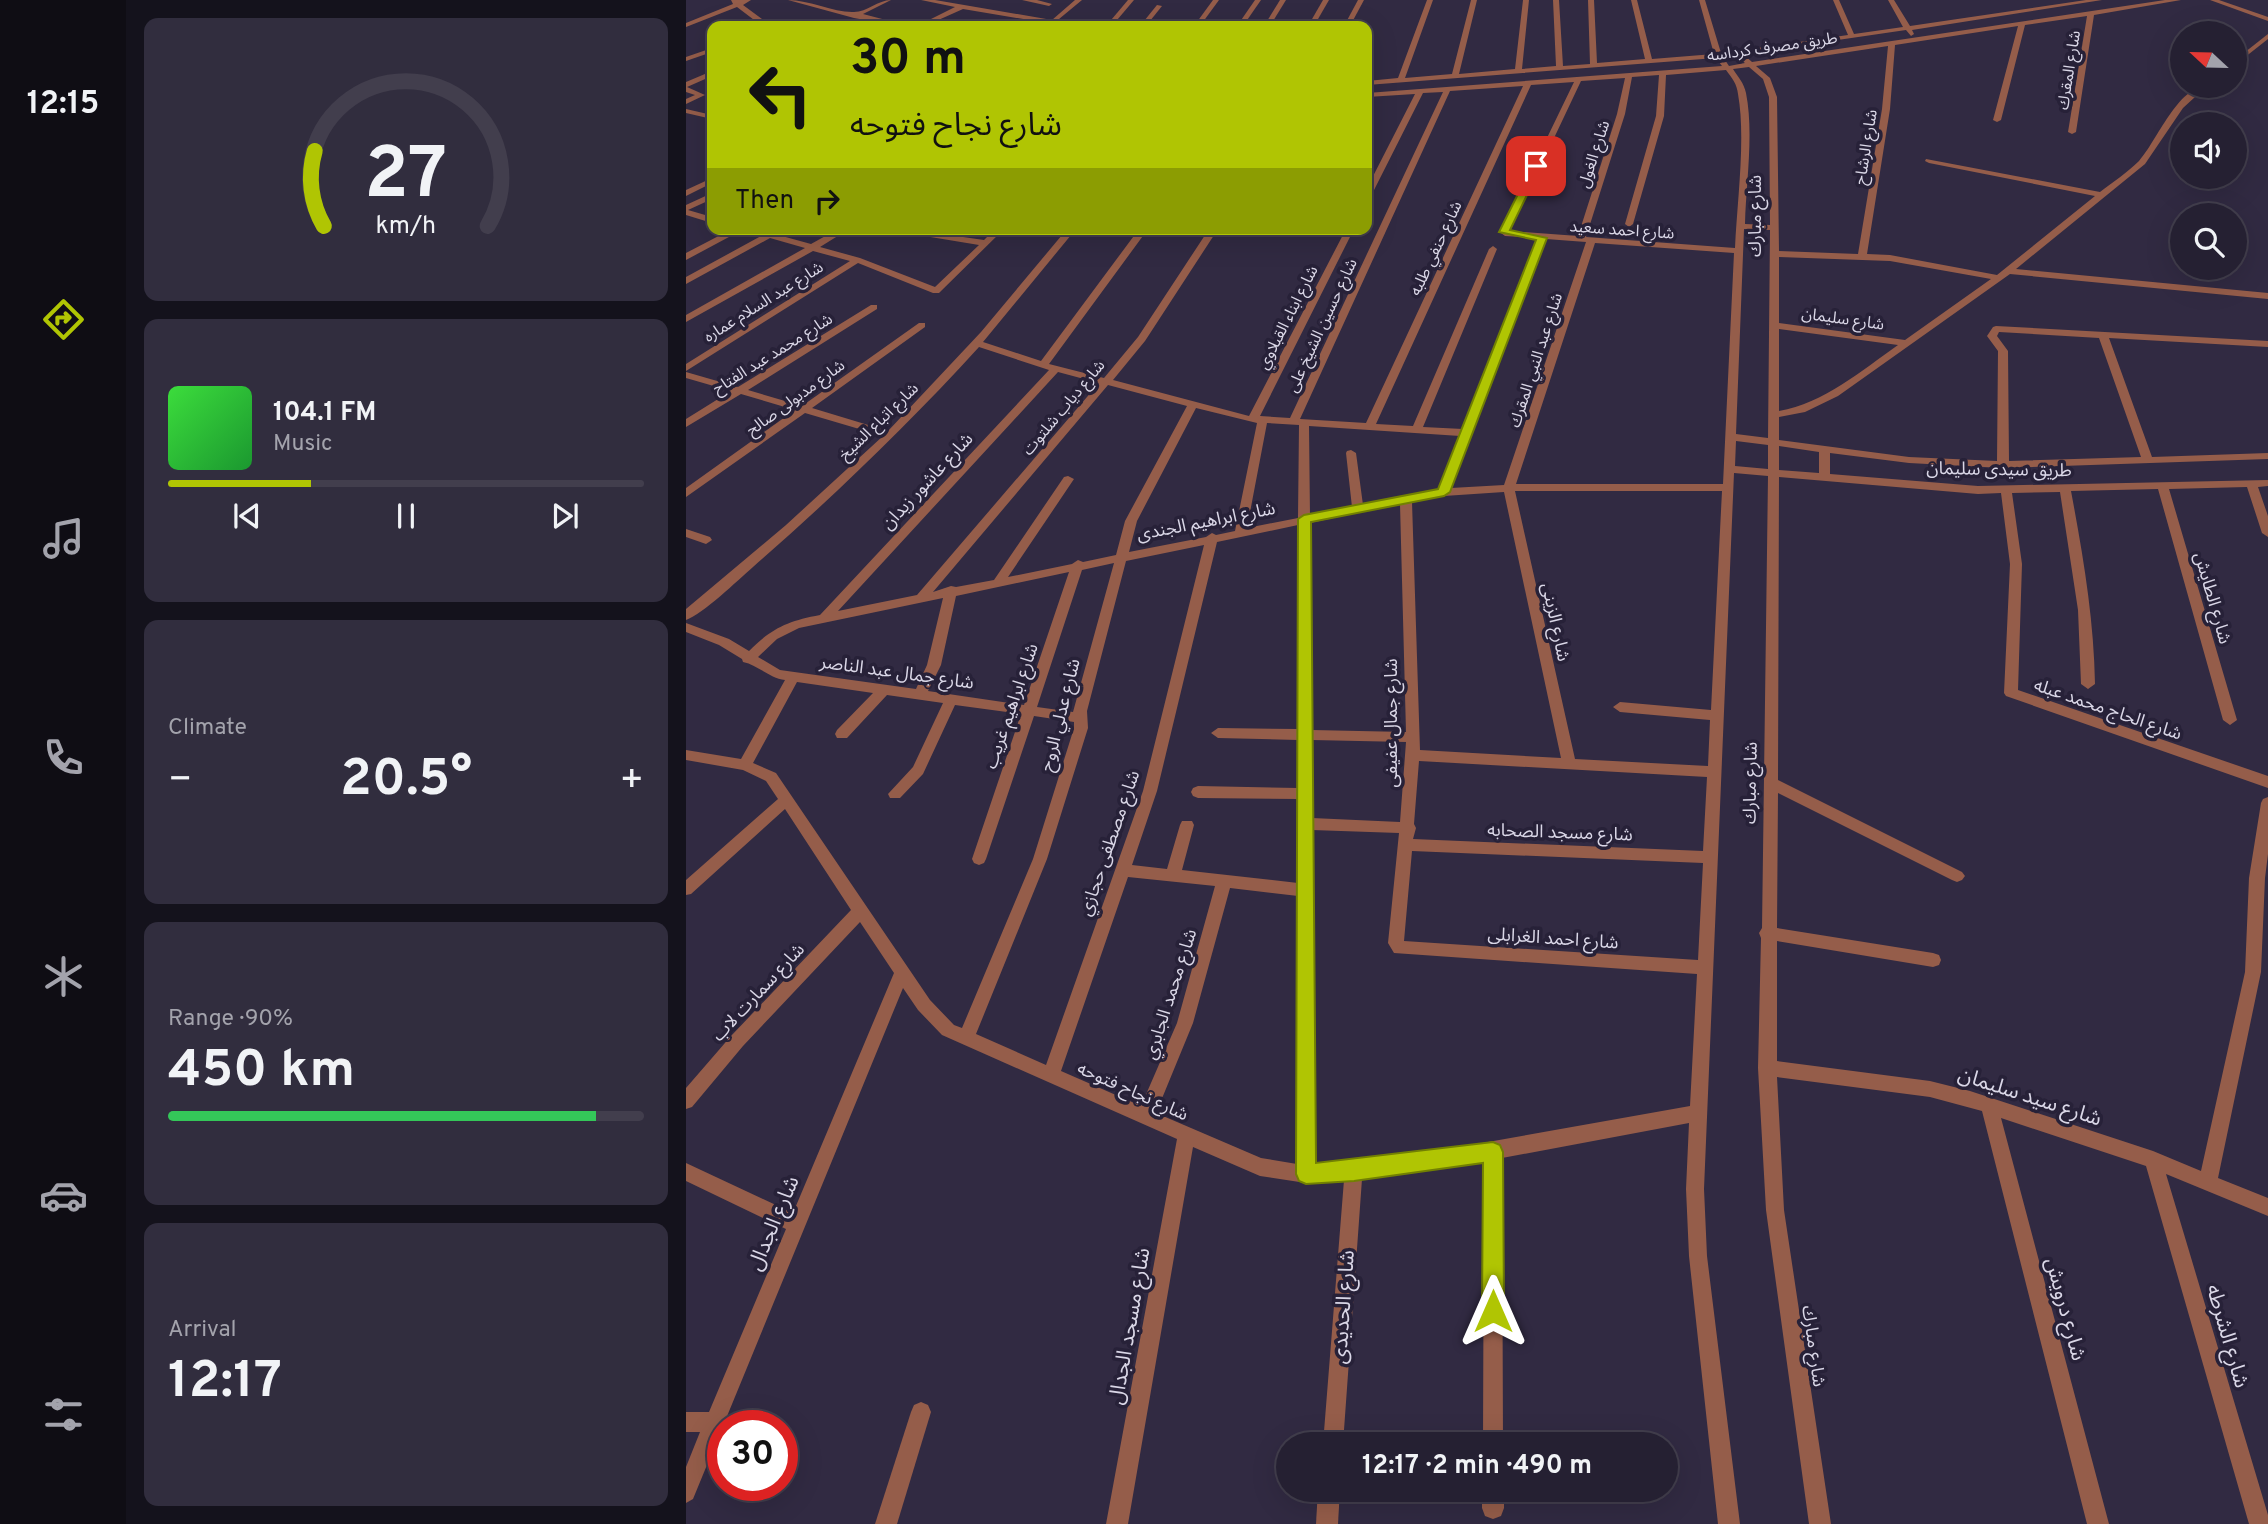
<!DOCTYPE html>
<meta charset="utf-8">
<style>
:root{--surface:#252032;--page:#312d3e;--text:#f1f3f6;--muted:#a3a3ac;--line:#423e4d;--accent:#b0c503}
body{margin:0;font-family:Overpass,"Noto Sans Arabic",sans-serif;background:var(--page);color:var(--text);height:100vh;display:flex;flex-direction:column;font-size:26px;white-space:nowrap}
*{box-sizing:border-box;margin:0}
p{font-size:23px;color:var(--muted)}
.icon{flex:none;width:38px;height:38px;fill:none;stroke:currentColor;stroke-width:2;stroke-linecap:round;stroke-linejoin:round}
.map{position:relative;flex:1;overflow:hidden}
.sheet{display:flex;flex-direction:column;gap:18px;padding:18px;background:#14121c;width:560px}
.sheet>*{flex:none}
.guide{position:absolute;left:21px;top:21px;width:665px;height:214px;border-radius:14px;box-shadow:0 7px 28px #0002,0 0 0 2px var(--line);background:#b0c503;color:#111;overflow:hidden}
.needle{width:46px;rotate:292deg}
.tools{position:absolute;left:1484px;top:21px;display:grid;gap:14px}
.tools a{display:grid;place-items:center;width:77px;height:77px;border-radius:50%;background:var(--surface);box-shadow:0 7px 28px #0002,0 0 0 2px var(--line);font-size:35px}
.speed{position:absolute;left:21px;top:1410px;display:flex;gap:14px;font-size:35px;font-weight:700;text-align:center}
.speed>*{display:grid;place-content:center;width:91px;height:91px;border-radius:50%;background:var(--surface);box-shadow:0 7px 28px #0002,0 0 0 2px var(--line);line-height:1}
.speed .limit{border:10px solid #d22;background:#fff;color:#111}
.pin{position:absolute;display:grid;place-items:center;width:60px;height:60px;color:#fff;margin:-30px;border-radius:14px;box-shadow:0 4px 10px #0006}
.me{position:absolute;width:77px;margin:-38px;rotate:0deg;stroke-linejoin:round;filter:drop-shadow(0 0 5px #0008)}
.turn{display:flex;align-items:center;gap:24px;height:147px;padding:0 28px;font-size:32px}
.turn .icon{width:91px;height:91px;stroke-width:2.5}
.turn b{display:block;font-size:49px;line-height:60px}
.then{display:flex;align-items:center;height:66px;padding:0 28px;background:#0003;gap:14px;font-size:26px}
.big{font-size:52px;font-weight:700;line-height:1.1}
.sheet .tile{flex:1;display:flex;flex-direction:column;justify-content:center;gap:10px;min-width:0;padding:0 24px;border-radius:14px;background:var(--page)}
.sheet .dial{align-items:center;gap:0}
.dial svg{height:182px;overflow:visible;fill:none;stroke:var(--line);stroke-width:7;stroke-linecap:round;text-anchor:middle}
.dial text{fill:var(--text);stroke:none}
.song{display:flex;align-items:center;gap:21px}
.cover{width:84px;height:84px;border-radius:10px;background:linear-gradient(135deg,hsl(120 70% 55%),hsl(130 70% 35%))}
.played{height:7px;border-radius:4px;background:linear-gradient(90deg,var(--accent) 30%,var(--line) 30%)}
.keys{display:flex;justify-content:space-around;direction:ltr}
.heat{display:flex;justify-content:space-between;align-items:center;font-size:38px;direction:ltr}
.charge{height:10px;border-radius:5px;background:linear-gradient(90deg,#34c759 90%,var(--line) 0)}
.trip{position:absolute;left:590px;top:1432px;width:402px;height:70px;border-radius:35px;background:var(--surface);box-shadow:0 7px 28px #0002,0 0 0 2px var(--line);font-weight:700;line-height:70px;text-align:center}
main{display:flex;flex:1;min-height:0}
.tab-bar{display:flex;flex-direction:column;width:126px;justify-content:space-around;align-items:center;background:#0f0d14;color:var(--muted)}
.tab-bar .icon{width:49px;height:49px}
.tab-bar .on{color:var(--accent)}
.tab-bar b{font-size:32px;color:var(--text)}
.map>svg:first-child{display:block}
</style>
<main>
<nav class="tab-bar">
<b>12:15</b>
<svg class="icon on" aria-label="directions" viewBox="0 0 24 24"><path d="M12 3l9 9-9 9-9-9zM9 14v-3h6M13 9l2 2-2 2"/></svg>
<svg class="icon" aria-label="music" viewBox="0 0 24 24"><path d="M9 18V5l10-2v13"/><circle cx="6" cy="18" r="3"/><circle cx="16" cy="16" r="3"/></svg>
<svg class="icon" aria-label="phone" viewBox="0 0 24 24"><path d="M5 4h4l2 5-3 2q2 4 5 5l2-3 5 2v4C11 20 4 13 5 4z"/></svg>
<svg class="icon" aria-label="climate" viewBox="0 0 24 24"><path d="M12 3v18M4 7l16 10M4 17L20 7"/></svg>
<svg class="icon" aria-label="car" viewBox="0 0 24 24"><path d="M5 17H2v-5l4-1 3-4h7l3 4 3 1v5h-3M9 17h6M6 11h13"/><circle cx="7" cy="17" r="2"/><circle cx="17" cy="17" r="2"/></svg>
<svg class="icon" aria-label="filters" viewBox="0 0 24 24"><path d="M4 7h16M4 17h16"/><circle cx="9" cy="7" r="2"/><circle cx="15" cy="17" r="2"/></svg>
</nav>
<section class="sheet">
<div class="tile dial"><svg viewBox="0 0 100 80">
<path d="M14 69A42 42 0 1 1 86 69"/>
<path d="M14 69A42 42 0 0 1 10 36" stroke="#b0c503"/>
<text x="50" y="56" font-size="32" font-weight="700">27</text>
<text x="50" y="72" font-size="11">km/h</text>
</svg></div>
<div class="tile">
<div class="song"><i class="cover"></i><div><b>104.1 FM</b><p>Music</p></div></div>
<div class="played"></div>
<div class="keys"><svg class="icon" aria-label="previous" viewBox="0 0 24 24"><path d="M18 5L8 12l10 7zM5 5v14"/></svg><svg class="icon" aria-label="pause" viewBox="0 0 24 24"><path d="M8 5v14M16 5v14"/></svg><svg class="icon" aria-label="next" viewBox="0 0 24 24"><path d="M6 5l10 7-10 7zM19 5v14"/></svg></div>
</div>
<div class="tile"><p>Climate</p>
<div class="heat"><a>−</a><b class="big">20.5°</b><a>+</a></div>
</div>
<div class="tile"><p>Range · 90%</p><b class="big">450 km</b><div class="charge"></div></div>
<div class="tile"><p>Arrival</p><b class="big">12:17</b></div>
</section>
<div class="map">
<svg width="1582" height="1524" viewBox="0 0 1582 1524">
<rect width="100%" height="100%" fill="#312a42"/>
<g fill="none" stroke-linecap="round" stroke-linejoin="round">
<!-- minor -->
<g fill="#955d4a" fill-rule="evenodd">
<polygon points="45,0 65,0 57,5 76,19 99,26 76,26 51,7 0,27 0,23 47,4"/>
<path d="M 102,0 C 124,0 149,13 168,12 C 181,12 192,0 205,0 L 177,14 L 223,26 L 212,26 L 168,18 Z"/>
<polygon points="235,0 249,0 366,20 389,0 396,0 367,24 277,9 239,26 231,26 269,7"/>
<polygon points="336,0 351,0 366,4 363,6"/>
<polygon points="442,0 448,0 426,26 420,26"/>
<polygon points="527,0 533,0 514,26 508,26"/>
<polygon points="569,0 575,0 557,26 551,26"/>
<polygon points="594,0 600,0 584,26 578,26"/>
<polygon points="637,0 643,0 628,26 622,26"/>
<polygon points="672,0 678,0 664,26 658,26"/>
<path d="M 741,0 L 747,0 L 719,78 L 766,74 L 785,0 L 791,0 L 773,74 L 829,69 L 837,0 L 843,0 L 836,69 L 870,66 L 867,0 L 873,0 L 877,66 L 904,64 L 902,0 L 908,0 L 911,63 L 959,59 L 945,0 L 951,0 L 966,59 L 1028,54 L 1013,0 L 1019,0 L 1035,53 L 1162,35 L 1147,0 L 1153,0 L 1168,34 L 1217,27 L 1202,0 L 1208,0 L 1224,26 L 1400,0 L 1416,0 L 1226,30 L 1228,34 L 1225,36 L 1220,30 L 1057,54 L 1066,62 L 1479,0 L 1495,0 L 1408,15 L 1390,132 L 1386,134 L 1382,132 L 1401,16 L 1339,25 L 1315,120 L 1311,122 L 1307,120 L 1332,26 L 1209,45 L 1204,109 L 1181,254 L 1204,255 L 1311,275 L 1409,196 L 1243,163 L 1239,161 L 1240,159 L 1414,192 C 1427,182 1442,172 1453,161 C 1471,141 1492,86 1521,86 L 1497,108 L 1459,164 L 1330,269 L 1582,293 L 1582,299 L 1324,274 L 1152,396 L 1119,412 L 1093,417 L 1093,440 L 1223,457 L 1311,461 L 1312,351 L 1301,336 L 1307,327 L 1310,326 L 1582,341 L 1582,347 L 1423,338 L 1466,457 L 1582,453 L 1582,459 L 1317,468 L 1223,463 L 1144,453 L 1144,474 L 1292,486 L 1582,480 L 1582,486 L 1572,487 L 1582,516 L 1582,537 L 1576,533 L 1561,487 L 1483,489 L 1551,720 L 1544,725 L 1537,720 L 1472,489 L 1385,491 C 1397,555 1408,619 1409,684 L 1402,689 L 1395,684 L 1392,610 L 1374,492 L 1326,493 L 1336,564 L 1332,690 L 1582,776 L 1582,788 L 1320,696 L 1318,693 L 1324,564 L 1315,493 L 1292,494 L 1093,477 L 1092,780 L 1276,872 L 1279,876 L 1276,880 L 1271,882 L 1266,880 L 1092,793 L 1091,928 L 1247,953 L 1253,955 L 1255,960 L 1253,965 L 1247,967 L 1091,941 L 1091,1061 L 1244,1081 L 1284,1091 L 1467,1151 L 1515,1171 L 1559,972 L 1563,878 L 1575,803 L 1577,799 L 1582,797 L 1582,854 L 1579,878 L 1575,972 L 1532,1178 L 1582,1198 L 1582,1216 L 1480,1174 L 1582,1515 L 1582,1524 L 1563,1524 L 1460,1166 L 1315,1118 L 1423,1524 L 1401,1524 L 1296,1111 L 1244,1097 L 1091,1077 L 1098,1210 L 1145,1524 L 1123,1524 L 1080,1210 L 1072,1068 L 1075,938 L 1073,933 L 1076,928 L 1082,476 L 1048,473 L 1018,1189 L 1021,1256 L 1054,1524 L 1032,1524 L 1003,1256 L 1000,1189 L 1003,1123 L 816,1158 L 817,1444 L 797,1444 L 798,1161 L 676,1179 L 657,1444 L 637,1444 L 658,1180 L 620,1183 L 574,1176 L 507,1147 L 442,1524 L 420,1524 L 491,1139 L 256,1035 L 232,1010 L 217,988 L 7,1499 L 0,1503 L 0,1467 L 14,1432 L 0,1432 L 0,1412 L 23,1412 L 100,1229 L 0,1181 L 0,1163 L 107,1213 L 208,973 L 174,922 L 57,1046 L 6,1107 L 0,1109 L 0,1088 L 45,1036 L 165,910 L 99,809 L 5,894 L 0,895 L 0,880 L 92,799 L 80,781 L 57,770 L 0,760 L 0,750 L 55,759 L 99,680 C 83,678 72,665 57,662 L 56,659 L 33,645 L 0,632 L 0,623 L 43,639 L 63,651 C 86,628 102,621 134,615 L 363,370 L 293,347 C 222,425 146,498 67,567 C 52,580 17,614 0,620 L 0,609 L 100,525 L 197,436 L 119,413 L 0,497 L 0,488 L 109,410 L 55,394 L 0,427 L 0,419 L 45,391 L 0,378 L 0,372 L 52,387 L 185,305 L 191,305 L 191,309 L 62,390 L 116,406 L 233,323 L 239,323 L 239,327 L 126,408 L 202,431 L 295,332 L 381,229 L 390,229 L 297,342 L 355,361 L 453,229 L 462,229 L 363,364 L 418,378 L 452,337 L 523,229 L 532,229 L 459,341 L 427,380 L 563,416 L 660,229 L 668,229 L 574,416 L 604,418 L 757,92 L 737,93 L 685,196 L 681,199 L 681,188 L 729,94 L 681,97 L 681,93 L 1036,66 L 1030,58 L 681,85 L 681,81 L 712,78 ZM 1202,46 L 1196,109 L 1172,254 L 1093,251 L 1091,97 L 1084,78 L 1070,66 ZM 1050,56 L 1059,63 L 1043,66 L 1037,57 ZM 1063,67 L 1077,79 L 1083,97 L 1084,225 L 1059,224 C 1060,183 1068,133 1060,93 C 1058,83 1052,77 1047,69 ZM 1040,70 C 1046,78 1051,84 1052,94 C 1060,138 1051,202 1049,248 L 900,237 L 939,114 L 946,77 L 973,75 L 970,116 L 939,224 L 943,227 L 947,224 L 978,116 L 980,75 ZM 939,78 L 931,114 L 892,236 L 824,231 L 895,81 ZM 888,82 L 815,233 L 819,236 L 852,238 L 777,429 L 737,427 L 811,249 L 807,246 L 803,249 L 727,426 L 690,424 L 845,85 ZM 837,86 L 680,423 L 614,419 L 764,91 ZM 1058,229 L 1084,230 L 1082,438 L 1050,434 ZM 860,239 L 900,242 L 818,485 L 765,488 ZM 909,243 L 1048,253 L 1037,484 L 830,484 ZM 1093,257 L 1204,261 L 1305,279 L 1219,340 L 1093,323 ZM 1093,329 L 1212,345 C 1175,371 1138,403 1093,411 ZM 1313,332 L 1413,338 L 1455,457 L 1323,461 L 1322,351 L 1311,336 ZM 372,372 L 413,383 L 231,595 L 152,611 ZM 422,385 L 501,406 L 439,521 L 430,555 L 397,562 L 392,560 L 386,564 L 322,577 L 388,479 L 382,476 L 378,477 L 308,580 L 270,587 L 265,586 L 247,592 ZM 510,408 L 571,423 L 549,531 L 530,535 L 526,533 L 520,537 L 443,552 L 451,521 ZM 581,423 L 613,425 L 612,518 L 561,528 ZM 623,426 L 774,436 L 753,489 L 677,505 L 670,453 L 665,450 L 661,451 L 660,453 L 666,507 L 624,516 ZM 1050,441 L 1082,445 L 1082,469 L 1049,466 ZM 1093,446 L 1133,452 L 1133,473 L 1093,470 ZM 829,491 L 1036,491 L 1025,710 L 934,702 L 927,707 L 934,712 L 1024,720 L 1022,766 L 889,759 ZM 818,492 L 875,758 L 734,750 L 726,502 L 758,496 ZM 714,504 L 720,732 L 626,730 L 624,523 ZM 612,525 L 612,729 L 532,728 L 525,733 L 532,738 L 612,740 L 612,788 L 512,786 L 507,788 L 505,792 L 507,796 L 512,798 L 612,799 L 612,883 L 496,870 L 508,825 L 506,821 L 496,821 L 494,825 L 481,869 L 446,865 L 471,791 L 531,542 ZM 518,545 L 457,791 L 360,1065 L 290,1034 L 361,859 L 402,728 L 401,711 L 440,561 ZM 428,563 L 387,712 L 351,707 L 396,570 ZM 383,572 L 338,705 L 242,691 L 255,665 L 270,596 ZM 257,598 L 241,665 L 230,689 L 94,670 L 72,657 L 91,639 L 113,628 ZM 111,682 L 187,693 L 151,730 L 149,734 L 151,738 L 161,738 L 201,695 L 257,703 L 227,767 L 202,794 L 204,798 L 214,798 L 237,774 L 269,705 L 335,714 L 286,859 L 288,863 L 293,865 L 298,863 L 300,859 L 348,716 L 388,722 L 388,728 L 347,859 L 276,1028 L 268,1025 L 244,1000 L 90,773 L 67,763 ZM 626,740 L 720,742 L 714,822 L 626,818 ZM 733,761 L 1021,777 L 1017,851 L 727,839 L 730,828 L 728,824 ZM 626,830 L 713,833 L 702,943 L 708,953 L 1011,974 L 1004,1106 L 768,1148 L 673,1161 L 629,1164 ZM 726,851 L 1017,863 L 1012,960 L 718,941 ZM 442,877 L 529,886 L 491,1023 L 455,1106 L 375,1071 ZM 544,888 L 612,896 L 611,1164 L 575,1158 L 470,1113 L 507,1023 Z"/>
<polygon points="1524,0 1533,0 1582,17 1582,21"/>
<polygon points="471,5 476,6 460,26 454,26"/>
<polygon points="1582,34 1582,39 1549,65 1549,60"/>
<polygon points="26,48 26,52 0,61 0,57"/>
<polygon points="26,71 26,76 1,87 19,95 0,104 0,99 9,95 0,92 0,82"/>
<polygon points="0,109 26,115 26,119 0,113"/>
<polygon points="26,178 26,183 0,196 0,190"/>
<polygon points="26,193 26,199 2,210 26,217 26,223 0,215 0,205"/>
<polygon points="46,229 71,229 125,244 152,229 163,229 134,247 174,258 249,287 293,245 196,229 221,229 298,240 309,229 318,229 253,293 247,293 172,263 0,371 0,364 164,261 127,251 0,322 0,315 119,248 84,238 0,284 0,277 75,236 56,230 0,260 0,253"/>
<polygon points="0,529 24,537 26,540 20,544 0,537"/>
<polygon points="235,1402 242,1405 245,1412 211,1524 189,1524 225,1412 228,1405"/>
<polygon points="632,1489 654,1489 652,1524 630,1524"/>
<polygon points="796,1489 818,1489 818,1508 815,1516 807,1519 799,1516 796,1508"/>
</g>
</g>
<!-- route -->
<polygon fill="#b0c503" stroke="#728002" stroke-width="2" points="847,164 855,166 824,230 861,238 764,492 758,496 625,522 630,1163 807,1142 814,1145 817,1152 818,1311 815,1319 807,1322 799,1319 796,1311 797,1163 668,1181 620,1184 613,1181 610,1174 612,519 618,515 752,489 850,240 813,232"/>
<g text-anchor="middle" stroke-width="7" stroke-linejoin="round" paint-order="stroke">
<!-- far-street labels -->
<g font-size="16" fill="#dad7e7" stroke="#272138">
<text transform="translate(1086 46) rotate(-8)" y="6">طريق مصرف كرداسه</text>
<text transform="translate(1382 70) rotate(-81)" y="6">شارع المقرك</text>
<text transform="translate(1179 147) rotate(-81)" y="6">شارع الرشاح</text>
<text transform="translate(907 154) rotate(-72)" y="6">شارع الغول</text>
<text transform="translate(936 229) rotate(4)" y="6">شارع احمد سعيد</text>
<text transform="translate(749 248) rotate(-65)" y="6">شارع حنفي طلبه</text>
<text transform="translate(77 301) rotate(-32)" y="6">شارع عبد السلام عماره</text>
<text transform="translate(601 317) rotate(-63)" y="6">شارع ابناء القبلاوي</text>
<text transform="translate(1157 318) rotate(8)" y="6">شارع سليمان</text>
<text transform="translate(635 325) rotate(-65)" y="6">شارع حسين الشيخ على</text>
<text transform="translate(86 353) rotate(-32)" y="6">شارع محمد عبد الفتاح</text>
<text transform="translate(849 360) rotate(-72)" y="6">شارع عبد النبي المقرك</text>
<text transform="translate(109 397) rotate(-36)" y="6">شارع مدبولى صالح</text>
<text transform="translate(377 407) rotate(-50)" y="6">شارع دياب شلتوت</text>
<text transform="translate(192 421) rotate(-44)" y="6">شارع اتباع الشيخ</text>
</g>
<!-- street labels -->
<g font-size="18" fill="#dad7e7" stroke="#272138">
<text transform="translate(1069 216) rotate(-90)" y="6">شارع مبارك</text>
<text transform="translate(1313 469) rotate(1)" y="6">طريق سيدى سليمان</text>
<text transform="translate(241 481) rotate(-47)" y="6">شارع عاشور زيدان</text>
<text transform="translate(520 521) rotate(-11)" y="6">شارع ابراهيم الجندى</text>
<text transform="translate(1527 598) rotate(74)" y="6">شارع الطايش</text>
<text transform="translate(870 622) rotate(78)" y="6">شارع الزينى</text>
<text transform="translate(211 672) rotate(8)" y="6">شارع جمال عبد الناصر</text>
<text transform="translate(325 706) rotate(-71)" y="6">شارع ابراهيم غريب</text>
<text transform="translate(1422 709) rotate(19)" y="6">شارع الحاج محمد عبله</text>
<text transform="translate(374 715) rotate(-76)" y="6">شارع عدلي الروح</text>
<text transform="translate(705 723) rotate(-90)" y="6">شارع جمال عفيفى</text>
<text transform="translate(1064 783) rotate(-89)" y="6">شارع مبارك</text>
<text transform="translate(874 832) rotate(2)" y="6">شارع مسجد الصحابه</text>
<text transform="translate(423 843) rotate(-71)" y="6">شارع مصطفى حجازي</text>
<text transform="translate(867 938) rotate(4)" y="6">شارع احمد الغرابلى</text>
<text transform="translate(72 992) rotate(-47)" y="6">شارع سمارت لاب</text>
<text transform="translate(484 994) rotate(-72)" y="6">شارع محمد الجابري</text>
<text transform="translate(447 1091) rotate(24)" y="6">شارع نجاح فتوحه</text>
<text transform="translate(1128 1346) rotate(82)" y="6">شارع مبارك</text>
</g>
<!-- near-street labels -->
<g font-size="21" fill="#dad7e7" stroke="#272138">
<text transform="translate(1344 1096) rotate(18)" y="7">شارع سيد سليمان</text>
<text transform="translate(87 1223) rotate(-67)" y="7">شارع الجدال</text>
<text transform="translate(657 1307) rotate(-86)" y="7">شارع الحديدى</text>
<text transform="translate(1380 1309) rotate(75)" y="7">شارع درويش</text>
<text transform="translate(443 1326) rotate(-80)" y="7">شارع مسجد الجدال</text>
<text transform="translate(1542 1336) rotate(74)" y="7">شارع الشرطه</text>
</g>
</g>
</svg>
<div class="tools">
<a><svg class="needle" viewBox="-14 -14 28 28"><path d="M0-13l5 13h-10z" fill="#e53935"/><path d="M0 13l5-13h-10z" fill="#a3a3ac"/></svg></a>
<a><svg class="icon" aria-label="sound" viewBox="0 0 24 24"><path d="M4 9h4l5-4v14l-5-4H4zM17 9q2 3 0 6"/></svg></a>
<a><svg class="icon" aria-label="search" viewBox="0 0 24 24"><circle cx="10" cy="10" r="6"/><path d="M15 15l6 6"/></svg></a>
</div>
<div class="speed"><div class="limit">30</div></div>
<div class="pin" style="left:850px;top:166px;background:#d93025"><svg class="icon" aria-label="arrive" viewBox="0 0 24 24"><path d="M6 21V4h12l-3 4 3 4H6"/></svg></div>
<svg class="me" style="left:807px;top:1311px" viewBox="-20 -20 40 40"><path d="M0-17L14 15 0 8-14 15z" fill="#b0c503" stroke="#fff" stroke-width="4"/></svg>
<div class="trip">12:17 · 2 min · 490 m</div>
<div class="guide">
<div class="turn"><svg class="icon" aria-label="left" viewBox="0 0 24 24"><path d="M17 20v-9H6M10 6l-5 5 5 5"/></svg><div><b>30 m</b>شارع نجاح فتوحه</div></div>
<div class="then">Then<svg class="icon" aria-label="right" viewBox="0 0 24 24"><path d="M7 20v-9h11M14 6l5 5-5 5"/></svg></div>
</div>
</div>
</main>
